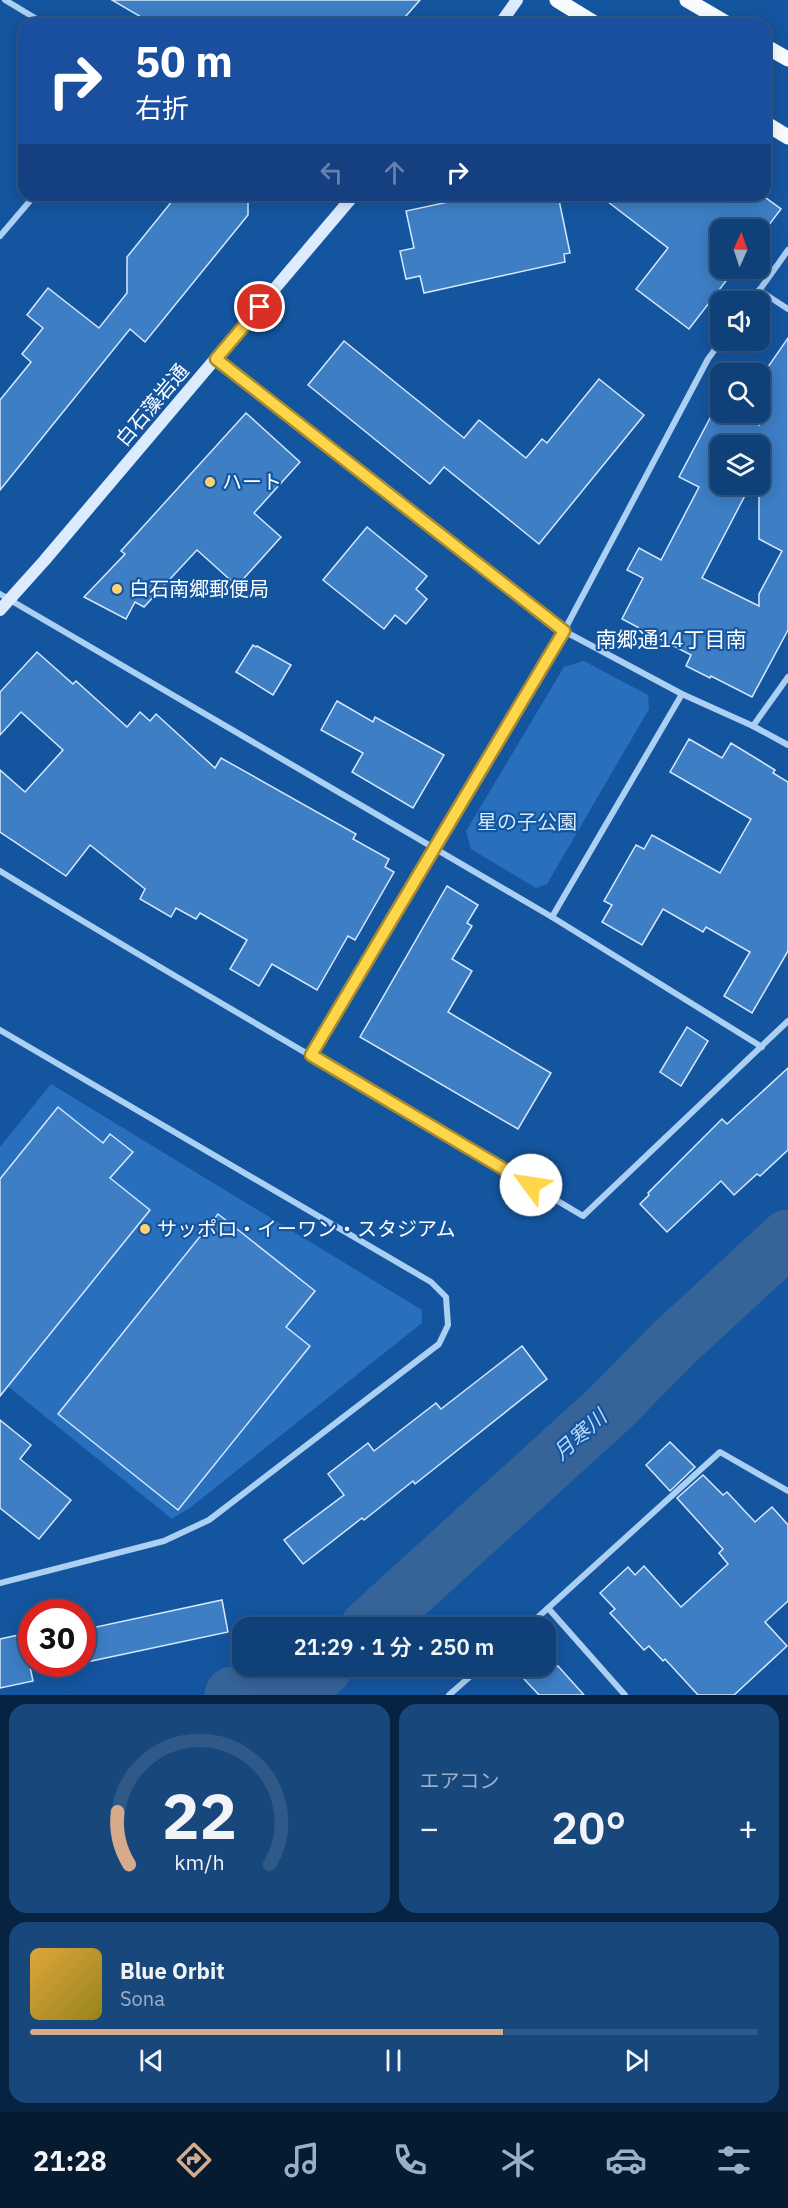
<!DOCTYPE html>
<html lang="ja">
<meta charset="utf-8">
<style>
:root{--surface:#0f4077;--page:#18477c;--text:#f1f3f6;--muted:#9bafc6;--line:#2f5989;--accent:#d6ab8b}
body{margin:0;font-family:"IBM Plex Sans","Noto Sans JP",sans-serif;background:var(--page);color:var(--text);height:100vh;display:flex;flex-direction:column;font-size:22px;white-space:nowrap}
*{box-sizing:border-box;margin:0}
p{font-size:20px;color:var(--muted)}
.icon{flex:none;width:33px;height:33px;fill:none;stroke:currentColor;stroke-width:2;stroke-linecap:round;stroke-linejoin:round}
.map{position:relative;height:1695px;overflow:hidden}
.drawer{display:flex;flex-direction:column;gap:9px;padding:9px;background:#082341;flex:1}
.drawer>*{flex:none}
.top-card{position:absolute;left:18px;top:18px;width:753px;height:183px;border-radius:18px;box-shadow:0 3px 15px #0003,0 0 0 2px var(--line);background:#1a4fa0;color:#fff;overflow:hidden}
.needle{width:39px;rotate:3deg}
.fabs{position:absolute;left:710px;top:219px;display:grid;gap:12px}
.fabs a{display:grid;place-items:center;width:60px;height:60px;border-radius:12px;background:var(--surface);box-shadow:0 3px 15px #0003,0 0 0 2px var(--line);font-size:30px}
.speed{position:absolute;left:18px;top:1599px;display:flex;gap:12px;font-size:30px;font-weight:700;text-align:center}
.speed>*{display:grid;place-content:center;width:78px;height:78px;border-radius:50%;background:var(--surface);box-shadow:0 3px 15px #0003,0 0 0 2px var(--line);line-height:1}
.speed .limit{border:9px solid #d22;background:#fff;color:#111}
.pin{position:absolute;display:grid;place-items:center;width:51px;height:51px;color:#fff;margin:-26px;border:3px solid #fff;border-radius:50%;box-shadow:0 2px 6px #0007}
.me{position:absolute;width:66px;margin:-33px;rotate:301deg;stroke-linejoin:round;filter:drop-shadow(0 0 4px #0008)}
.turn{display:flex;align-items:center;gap:21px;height:126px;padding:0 18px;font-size:27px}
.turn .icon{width:78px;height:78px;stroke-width:2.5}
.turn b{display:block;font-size:42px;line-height:51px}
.lanes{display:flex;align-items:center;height:57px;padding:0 18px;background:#0003;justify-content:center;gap:30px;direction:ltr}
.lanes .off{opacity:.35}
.big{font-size:45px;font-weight:600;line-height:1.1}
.drawer .card{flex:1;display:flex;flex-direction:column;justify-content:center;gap:9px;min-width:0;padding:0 21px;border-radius:18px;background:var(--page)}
.drawer .dial{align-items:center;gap:0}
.dial svg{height:156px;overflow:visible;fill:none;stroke:var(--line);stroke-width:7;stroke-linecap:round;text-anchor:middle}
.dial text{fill:var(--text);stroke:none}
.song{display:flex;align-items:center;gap:18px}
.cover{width:72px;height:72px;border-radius:9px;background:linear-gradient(135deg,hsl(40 70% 55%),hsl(50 70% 35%))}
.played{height:6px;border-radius:3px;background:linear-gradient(90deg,var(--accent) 65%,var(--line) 65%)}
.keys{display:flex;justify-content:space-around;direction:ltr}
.heat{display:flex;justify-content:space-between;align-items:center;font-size:33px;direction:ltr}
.drawer .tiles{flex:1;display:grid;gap:9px;grid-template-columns:1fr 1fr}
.card:last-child{grid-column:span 2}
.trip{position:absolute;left:232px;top:1617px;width:324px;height:60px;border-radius:18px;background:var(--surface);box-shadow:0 3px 15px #0003,0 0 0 2px var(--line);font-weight:600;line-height:60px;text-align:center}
.dock{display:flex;height:96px;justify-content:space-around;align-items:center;background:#061a30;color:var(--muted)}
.dock .icon{width:42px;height:42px}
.dock .current{color:var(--accent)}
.dock b{font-size:27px;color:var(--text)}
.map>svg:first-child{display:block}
</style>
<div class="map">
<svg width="788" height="1695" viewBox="0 0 788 1695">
<rect width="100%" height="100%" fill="#14559f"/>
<!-- green -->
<g fill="#286fbd">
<polygon points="584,661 648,695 649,709 547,884 536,888 471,849 466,831 564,667"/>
<polygon points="51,1084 422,1310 422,1323 191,1507 172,1519 0,1380 0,1147"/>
</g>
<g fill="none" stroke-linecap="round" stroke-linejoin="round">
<!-- river -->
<g stroke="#366499" stroke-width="57">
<polyline points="368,1628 609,1409 674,1343 788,1238"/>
<polyline points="233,1695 310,1680 325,1666"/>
</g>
</g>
<!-- building -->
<g fill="#3d7ec5" stroke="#d5e8fd" stroke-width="1.5" fill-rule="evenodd">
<polygon points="112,0 420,0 399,24 153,24"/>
<polygon points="177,195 248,195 248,215 145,342 130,329 0,490 0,400 31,362 22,354 43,328 27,315 48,288 99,328 127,293 127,257"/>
<polygon points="481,195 558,195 570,253 564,254 565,262 424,293 420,276 406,279 400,251 414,248 406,211"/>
<polygon points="599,195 762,195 781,209 759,238 759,230 720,230 720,268 736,268 689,329 636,289 668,248"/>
<path d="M 788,338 L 788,630 L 752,697 L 711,676 L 710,678 L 686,666 L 691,655 L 622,619 L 643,578 L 627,570 L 639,548 L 661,560 L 699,487 L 679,477 L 718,403 L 720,404 L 720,412 L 736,412 L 759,425 L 759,380 ZM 720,446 L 759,446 L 759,539 L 782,551 L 759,594 L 759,606 L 702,578 L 751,484 L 720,484 Z"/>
<polygon points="344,341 464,438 479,420 526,458 542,439 547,443 599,379 644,415 539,544 444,467 430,484 308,385"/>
<polygon points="246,413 300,462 254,513 281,537 237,586 197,550 144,607 135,602 126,619 84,597 125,554 121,551"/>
<polygon points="367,527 427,576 416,589 427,599 406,624 395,615 384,629 323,580"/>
<polygon points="253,645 256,647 257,646 291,665 273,695 236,672"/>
<polygon points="37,652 73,684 76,681 127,727 140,712 150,721 156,714 215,768 221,758 356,834 353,839 389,859 385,867 394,872 355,940 348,936 317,990 272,964 259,986 230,969 247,940 200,913 196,919 176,908 171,917 140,899 145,889 90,845 66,876 0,832 0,770 25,792 63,750 21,712 0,735 0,692"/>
<polygon points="337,701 373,722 375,717 444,755 413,808 352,772 363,753 321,730"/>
<polygon points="689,739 722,758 731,743 775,770 773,773 788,782 788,951 752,1013 724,996 750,952 706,927 703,932 663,909 642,945 602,922 612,905 604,901 636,845 644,849 652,835 720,873 751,819 670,772"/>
<polygon points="447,886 478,905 467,923 472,926 452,959 472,971 448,1012 551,1073 518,1129 360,1037"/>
<polygon points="687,1027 708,1041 681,1086 660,1072"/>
<polygon points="788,1068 788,1150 760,1176 757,1174 734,1195 721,1181 667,1232 640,1204 649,1195 648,1193 722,1119 727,1124"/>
<polygon points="58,1107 103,1143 110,1134 133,1152 110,1178 150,1210 0,1396 0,1179"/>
<polygon points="218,1214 315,1291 286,1327 310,1346 178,1510 58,1414"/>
<polygon points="522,1346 547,1379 415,1484 413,1481 364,1520 362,1518 303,1564 284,1540 344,1495 328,1474 368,1443 374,1451 436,1403 441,1409"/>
<polygon points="0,1420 31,1445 20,1459 71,1500 39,1539 0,1508"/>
<polygon points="670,1442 695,1467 670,1491 646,1465"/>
<polygon points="703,1475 723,1495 727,1492 755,1522 772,1507 788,1525 788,1601 765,1622 787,1646 734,1695 698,1695 665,1659 663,1661 649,1646 644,1650 610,1613 615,1609 600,1593 628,1567 635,1575 644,1566 681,1607 728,1564 719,1553 723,1549 677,1498"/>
<polygon points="222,1600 228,1632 82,1663 82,1630"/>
<polygon points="23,1634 33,1681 0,1688 0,1639"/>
<polygon points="512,1666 558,1666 584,1695 539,1695"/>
</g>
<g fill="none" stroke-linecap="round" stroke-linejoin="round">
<!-- street -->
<g stroke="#accff4" stroke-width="6">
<polyline points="5,0 45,24"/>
<polyline points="335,195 347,202"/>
<polyline points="0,236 35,195"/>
<polyline points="759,290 788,309"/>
<polyline points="751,302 788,250"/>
<polyline points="216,359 564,631 682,694 753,726 788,745"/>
<polyline points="0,594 552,917 762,1047"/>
<polyline points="753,726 788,677"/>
<path d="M 0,871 C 193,989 389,1100 583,1216 L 788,1021"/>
<polyline points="552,917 682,694"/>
<polyline points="0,1030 431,1282 446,1297 448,1325 439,1344 209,1520 164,1541 0,1583"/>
<polyline points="311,1055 564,631 708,359 722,340"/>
<polyline points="548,1608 625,1695"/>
<polyline points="526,1628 720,1452 788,1491"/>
<polyline points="449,1695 482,1666"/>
</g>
<!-- secondary -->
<g stroke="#dcebfd" stroke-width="12">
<polyline points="500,24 517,0"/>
<polyline points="0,610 44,561 354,195"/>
</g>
<!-- primary -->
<g stroke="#f9fcff" stroke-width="15">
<polyline points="557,0 596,24"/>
<polyline points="687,0 728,24"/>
<polyline points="765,46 788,59"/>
<polyline points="765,123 788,137"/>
</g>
</g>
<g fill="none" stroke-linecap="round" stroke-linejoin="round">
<!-- route casing -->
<g stroke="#a68a30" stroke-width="15">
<polyline id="route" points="260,307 216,359 564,631 311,1055 531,1185"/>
</g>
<!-- route -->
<use href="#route" stroke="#ffd54a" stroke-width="10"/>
</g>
<!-- markers -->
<g fill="#ffd16f" stroke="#14559f" stroke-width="2">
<circle cx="210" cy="482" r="6"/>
<circle cx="117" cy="589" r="6"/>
<circle cx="145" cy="1229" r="6"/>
</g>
<g text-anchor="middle" stroke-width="4.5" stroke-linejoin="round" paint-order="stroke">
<!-- street labels -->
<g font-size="20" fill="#fff" stroke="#14559f">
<text transform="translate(152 405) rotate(-50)" y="7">白石藻岩通</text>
</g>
<!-- poi labels -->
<g font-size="20" fill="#fff" stroke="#14559f" text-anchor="start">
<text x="222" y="489">ハート</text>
<text x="129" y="596">白石南郷郵便局</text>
<text x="157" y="1236">サッポロ・イーワン・スタジアム</text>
</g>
<!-- park labels -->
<g font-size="20" fill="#d5e8fd" stroke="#14559f">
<text x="527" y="829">星の子公園</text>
</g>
<!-- neighbourhood labels -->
<g font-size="21" fill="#fff" stroke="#14559f">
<text x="671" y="647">南郷通14丁目南</text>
</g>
<!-- water labels -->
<g font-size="21" font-style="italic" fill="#b9d9fa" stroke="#14559f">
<text transform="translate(580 1435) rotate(-42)" y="7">月寒川</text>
</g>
</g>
</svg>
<div class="fabs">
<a><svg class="needle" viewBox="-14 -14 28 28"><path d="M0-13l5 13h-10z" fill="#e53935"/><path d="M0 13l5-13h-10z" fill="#9bafc6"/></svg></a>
<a><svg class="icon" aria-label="sound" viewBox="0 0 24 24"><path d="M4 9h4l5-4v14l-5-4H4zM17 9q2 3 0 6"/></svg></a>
<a><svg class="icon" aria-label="search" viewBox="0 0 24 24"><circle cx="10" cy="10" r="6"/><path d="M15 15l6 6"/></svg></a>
<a><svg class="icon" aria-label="layers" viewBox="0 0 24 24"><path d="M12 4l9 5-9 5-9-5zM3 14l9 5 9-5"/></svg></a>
</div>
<div class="speed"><div class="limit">30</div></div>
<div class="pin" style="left:260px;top:307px;background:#d93025"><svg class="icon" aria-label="arrive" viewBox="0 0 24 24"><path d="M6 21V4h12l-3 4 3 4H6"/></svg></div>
<svg class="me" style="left:531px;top:1185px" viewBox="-20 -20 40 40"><circle r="19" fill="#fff"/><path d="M0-13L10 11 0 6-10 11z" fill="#ffd54a"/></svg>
<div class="trip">21:29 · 1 分 · 250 m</div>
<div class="top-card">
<div class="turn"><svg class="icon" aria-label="right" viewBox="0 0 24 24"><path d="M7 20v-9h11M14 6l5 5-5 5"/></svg><div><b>50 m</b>右折</div></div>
<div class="lanes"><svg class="icon off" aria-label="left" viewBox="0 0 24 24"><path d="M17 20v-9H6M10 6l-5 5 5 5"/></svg><svg class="icon off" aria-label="ahead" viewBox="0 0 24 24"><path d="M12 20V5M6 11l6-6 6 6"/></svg><svg class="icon" aria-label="right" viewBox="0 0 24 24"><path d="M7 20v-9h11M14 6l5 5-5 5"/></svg></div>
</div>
</div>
<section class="drawer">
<div class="tiles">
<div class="card dial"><svg viewBox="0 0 100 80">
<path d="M14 69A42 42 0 1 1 86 69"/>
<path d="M14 69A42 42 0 0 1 8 42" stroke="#d6ab8b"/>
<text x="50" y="56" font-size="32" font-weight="700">22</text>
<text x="50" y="72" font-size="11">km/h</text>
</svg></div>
<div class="card"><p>エアコン</p>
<div class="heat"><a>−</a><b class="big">20°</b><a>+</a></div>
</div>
<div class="card">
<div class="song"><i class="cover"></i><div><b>Blue Orbit</b><p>Sona</p></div></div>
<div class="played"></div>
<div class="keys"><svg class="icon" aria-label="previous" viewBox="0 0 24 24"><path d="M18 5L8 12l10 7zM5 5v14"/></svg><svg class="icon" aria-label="pause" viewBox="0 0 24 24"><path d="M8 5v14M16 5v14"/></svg><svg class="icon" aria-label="next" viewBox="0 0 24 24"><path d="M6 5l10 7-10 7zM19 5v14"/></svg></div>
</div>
</div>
</section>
<nav class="dock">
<b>21:28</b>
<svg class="icon current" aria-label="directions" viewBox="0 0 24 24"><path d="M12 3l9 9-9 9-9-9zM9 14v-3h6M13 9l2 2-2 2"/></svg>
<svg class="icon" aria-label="music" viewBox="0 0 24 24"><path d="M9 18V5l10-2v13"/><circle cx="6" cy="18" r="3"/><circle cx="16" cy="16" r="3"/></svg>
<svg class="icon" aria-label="phone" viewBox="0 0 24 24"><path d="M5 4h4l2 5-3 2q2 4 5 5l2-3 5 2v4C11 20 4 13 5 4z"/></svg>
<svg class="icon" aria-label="climate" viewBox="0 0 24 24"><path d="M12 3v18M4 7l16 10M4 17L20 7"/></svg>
<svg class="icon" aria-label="car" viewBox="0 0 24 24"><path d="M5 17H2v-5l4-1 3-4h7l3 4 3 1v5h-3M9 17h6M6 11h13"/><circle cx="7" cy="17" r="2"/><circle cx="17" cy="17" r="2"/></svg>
<svg class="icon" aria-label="filters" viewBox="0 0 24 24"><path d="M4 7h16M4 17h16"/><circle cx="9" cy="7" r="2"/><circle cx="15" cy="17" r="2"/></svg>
</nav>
